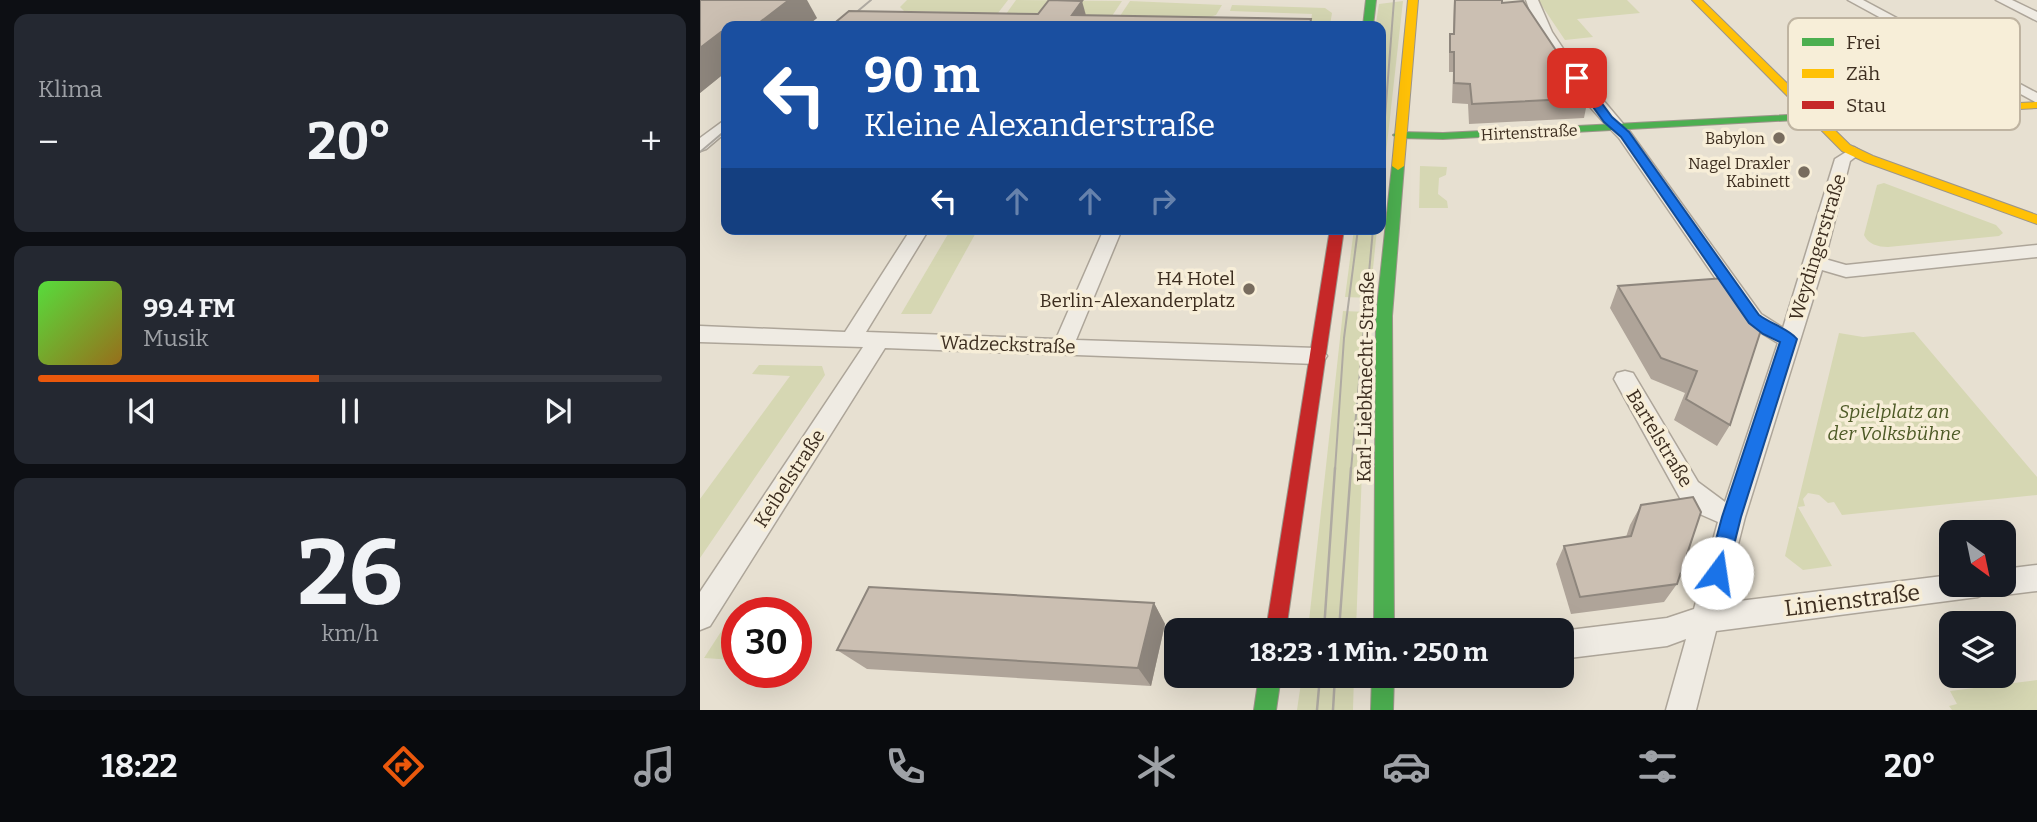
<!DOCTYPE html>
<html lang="de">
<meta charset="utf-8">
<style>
:root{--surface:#171b24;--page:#242831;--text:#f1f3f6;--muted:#9ea1a6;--line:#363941;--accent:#ea580c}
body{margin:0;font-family:Bitter,serif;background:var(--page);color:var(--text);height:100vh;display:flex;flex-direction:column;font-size:26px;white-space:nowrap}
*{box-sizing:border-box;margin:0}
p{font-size:23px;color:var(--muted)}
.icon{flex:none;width:38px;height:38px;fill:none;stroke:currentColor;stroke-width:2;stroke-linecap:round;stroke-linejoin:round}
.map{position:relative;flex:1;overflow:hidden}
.drawer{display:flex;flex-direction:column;gap:14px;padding:14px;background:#0d0f14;width:700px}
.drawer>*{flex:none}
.guide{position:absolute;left:21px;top:21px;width:665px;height:214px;border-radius:14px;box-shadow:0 7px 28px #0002;background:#1a4fa0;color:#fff;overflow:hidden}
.needle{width:46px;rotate:147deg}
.tools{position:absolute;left:1239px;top:520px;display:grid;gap:14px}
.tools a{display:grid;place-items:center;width:77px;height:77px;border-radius:14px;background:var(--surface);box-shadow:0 7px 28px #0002;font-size:35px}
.speed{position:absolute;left:21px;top:597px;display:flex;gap:14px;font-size:35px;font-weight:700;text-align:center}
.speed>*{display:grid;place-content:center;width:91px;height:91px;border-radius:50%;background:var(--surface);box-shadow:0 7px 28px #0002;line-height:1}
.speed .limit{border:10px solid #d22;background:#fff;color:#111}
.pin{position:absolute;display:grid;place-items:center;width:60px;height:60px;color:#fff;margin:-30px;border-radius:14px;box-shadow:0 4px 10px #0006}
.me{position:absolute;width:77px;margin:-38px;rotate:14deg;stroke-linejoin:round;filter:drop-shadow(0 0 5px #0008)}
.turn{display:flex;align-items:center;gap:24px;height:147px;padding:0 28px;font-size:32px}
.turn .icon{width:91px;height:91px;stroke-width:2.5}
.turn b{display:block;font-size:49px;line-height:60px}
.lanes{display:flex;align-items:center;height:66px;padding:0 28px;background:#0003;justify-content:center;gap:35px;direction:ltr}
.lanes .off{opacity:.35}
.big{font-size:52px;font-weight:700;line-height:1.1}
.drawer .tile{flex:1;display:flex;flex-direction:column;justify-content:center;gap:10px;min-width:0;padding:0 24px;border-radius:14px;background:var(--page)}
.drawer .dial{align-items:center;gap:0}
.dial b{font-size:91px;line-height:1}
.song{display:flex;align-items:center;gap:21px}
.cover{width:84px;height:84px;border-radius:10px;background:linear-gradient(135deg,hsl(110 70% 55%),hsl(40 70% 35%))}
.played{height:7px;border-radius:4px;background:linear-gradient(90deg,var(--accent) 45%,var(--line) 45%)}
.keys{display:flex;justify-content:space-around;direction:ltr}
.heat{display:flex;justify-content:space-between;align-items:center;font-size:38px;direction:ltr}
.trip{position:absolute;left:464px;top:618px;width:410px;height:70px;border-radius:14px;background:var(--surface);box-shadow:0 7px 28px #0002;font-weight:700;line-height:70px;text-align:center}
.menu{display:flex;height:112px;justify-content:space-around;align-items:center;background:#090b0e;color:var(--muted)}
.menu .icon{width:49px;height:49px}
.menu .current{color:var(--accent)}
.menu b{font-size:32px;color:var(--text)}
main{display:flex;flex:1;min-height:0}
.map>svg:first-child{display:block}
</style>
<main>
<section class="drawer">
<div class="tile"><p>Klima</p>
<div class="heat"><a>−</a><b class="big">20°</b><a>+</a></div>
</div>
<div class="tile">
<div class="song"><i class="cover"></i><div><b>99.4 FM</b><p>Musik</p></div></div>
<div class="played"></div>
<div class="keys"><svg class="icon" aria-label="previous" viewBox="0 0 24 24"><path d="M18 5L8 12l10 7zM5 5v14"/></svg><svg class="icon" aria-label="pause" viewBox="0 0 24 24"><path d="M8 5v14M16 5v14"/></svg><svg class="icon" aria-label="next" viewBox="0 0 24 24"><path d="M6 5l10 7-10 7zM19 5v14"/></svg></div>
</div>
<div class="tile dial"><b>26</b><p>km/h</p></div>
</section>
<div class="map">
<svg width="1337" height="710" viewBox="0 0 1337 710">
<rect width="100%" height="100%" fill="#e7e0d1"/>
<!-- green -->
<g fill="#d6d7b3">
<polygon points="207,0 308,0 298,13 204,11 200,7"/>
<polygon points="316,0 422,1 412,16 306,14"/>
<polygon points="838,0 927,0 940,13 877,19 893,37 865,40"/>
<polygon points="430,1 522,5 516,15 506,18 420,16"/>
<polygon points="703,1 686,153 681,153 681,26 676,26 676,23 679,4"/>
<polygon points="532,5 625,8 632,13 630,25 610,26 612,14 530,11"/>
<polygon points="720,166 747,167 746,175 739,178 738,194 747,201 748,208 719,208"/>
<path d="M 1184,183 L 1296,225 L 1303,233 L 1299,236 L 1188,247 C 1178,247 1168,244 1164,235 L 1177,185 Z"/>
<polygon points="251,229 278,229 231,314 201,314"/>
<polygon points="654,229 677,229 670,298 645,297"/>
<polygon points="643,311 668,312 656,630 608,630"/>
<polygon points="1214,332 1337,477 1337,495 1142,515 1134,502 1128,503 1119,495 1108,493 1103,499 1105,506 1098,507 1132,566 1103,570 1085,556 1139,333 1163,337"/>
<polygon points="59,365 122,366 125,375 0,558 0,499 90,376 52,374"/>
<polygon points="37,607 65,608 62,612 37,612 37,655 34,660 4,658"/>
<polygon points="602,676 654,676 653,710 597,710"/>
<polygon points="1337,680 1337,710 1252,710 1249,706 1257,704 1250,691"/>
</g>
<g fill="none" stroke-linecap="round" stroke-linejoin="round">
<!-- street casing -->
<g stroke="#ada599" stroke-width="3">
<g id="street">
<path d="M 826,0 L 838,0 L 852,32 L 876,68 L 930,132 L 1061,314 L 1083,328 L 1135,159 L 1154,147 L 1162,152 L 1150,161 L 1125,259 L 1146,265 L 1337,245 L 1337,257 L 1146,277 L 1122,270 L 1045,517 L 1023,603 L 1251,575 L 1251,584 L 1291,584 L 1287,593 L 1278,597 L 1016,631 L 996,710 L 966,710 L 986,639 L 967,646 L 861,659 L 861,631 L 967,618 L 994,609 L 1018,522 L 1002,515 L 980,498 L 914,379 L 917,373 L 925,371 L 933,373 L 998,482 L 1025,502 L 1078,343 L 1047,324 L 919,138 C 881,100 843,52 826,0 Z"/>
<polygon points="1148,0 1163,0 1337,93 1337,103"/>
<polygon points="1296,0 1312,0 1337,12 1337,21"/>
<polygon points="26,119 26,132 6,149 0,151 0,138"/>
<polygon points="211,229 229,229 166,332 356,339 404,229 422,229 376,340 616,348 623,350 627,356 623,362 616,364 185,348 10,626 0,630 0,592 163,347 0,342 0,326 145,332"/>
<polygon points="1337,565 1337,591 1304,595 1295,591 1292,584 1304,584 1304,569"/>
</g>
</g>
<!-- fast casing -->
<g stroke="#9c958a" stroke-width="2">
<g id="fast">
<polygon points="666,0 676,0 673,26 663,26"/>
<polygon points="1165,111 1171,114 1169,116 743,139 699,138 693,135 699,132 743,133"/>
<polygon points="698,162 704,166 692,316 694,630 674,630 676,316 692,166"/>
<polygon points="559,676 581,676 576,710 554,710"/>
<polygon points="672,676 694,676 693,710 671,710"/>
</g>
</g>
<!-- slow casing -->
<g stroke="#9c958a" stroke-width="2">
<g id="slow">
<polygon points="708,0 718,0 704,166 698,170 692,166"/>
<polygon points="992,0 1002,0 1150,145 1173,156 1337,215 1337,224 1165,162 1142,151"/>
<polygon points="1337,102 1337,108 1165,117 1159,114 1165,111"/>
</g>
</g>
<!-- jam casing -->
<g stroke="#9c958a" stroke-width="2">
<polygon id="jam" points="630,229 644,229 586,630 566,630"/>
</g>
<!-- street -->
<use href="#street" fill="#efebe3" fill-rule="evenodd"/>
<!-- fast -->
<use href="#fast" fill="#4caf50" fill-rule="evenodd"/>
<!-- slow -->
<use href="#slow" fill="#ffc107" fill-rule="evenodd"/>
<!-- jam -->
<use href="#jam" fill="#c62828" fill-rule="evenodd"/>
<!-- tram-far1 -->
<g stroke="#afaaa2" stroke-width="2">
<polyline points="140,26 171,0"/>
<polyline points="0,152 26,130"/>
<polyline points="681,169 694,0"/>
<polyline points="635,470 644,338 658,229"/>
<polyline points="651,470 673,229"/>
</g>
<!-- tram -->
<g stroke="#afaaa2" stroke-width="2.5">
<polyline points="624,630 635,468"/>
<polyline points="639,630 651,468"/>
<polyline points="617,710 620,676"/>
<polyline points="633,710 635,676"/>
</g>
</g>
<!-- wall -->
<g fill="#afa499">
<polygon points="0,0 117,18 107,26 26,26 26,72 0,93"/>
<polygon points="754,0 802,0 802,3 888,98 884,118 769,124 768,104 752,103 753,72 749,72 749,54 750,34 753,34"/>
<polygon points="1025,278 1030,425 1017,446 974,420 985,393 951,379 910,308 918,286"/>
<polygon points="941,505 977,584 964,602 871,614 856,564 864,546 926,537 930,525"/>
<polygon points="454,603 465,624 451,686 167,669 137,650"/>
</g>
<!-- shaded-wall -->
<g fill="#8e867d">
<polygon points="89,0 107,0 117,18 107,26 55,26"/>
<polygon points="382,1 387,19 372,15"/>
<polygon points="21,32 26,40 26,72 0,93 0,48"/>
<polygon points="454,603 465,624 451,686 438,668"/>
</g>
<!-- building -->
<g fill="#cbbfb2" stroke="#8e867d" stroke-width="2">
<polygon points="0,0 89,0 55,26 26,26 26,32 21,32 0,48"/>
<polygon points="349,0 382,1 372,15 611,19 610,26 131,26 149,11 338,14"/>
<polygon points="755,0 802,0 802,3 823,1 888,98 772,104 770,84 754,83 754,52 750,52 750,34 754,34"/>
<polygon points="1025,278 1061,330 1030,425 986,399 997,371 961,358 918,286"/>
<polygon points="993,497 1001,512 977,584 880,597 864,546 931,536 941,505"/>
<polygon points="169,587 454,603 438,668 137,650"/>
</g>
<!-- route -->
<path fill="#1a73e8" stroke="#114b97" stroke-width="2" d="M 877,74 L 881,75 L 912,117 L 929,132 L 1059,315 C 1071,324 1089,329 1097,339 L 1041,517 L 1027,573 L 1025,580 L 1017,583 L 1010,580 L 1007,573 L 1022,517 L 1080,342 L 1063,334 L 1049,323 L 921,137 L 904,122 L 872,78 Z"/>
<!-- markers -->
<g fill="#786c5e" stroke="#f7eed8" stroke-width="2.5">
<circle cx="1079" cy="138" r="7"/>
<circle cx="1104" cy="172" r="7"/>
<circle cx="549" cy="289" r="7"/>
</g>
<g text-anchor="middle" stroke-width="7" stroke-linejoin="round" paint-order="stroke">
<!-- far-street labels -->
<g font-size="16" fill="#3d2e20" stroke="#f7eed8">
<text transform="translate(829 132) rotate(-3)" y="6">Hirtenstraße</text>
</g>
<!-- far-poi labels -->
<g font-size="16" fill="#3d2e20" stroke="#f7eed8" text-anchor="end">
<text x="1065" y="144">Babylon</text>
<text x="1090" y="169">Nagel Draxler<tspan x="1090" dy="18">Kabinett</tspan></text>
</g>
<!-- street labels -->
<g font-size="19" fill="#3d2e20" stroke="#f7eed8">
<text transform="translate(1117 247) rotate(-73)" y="7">Weydingerstraße</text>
<text transform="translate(308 344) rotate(2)" y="7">Wadzeckstraße</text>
<text transform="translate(665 377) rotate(-89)" y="7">Karl-Liebknecht-Straße</text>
<text transform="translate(960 438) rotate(59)" y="7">Bartelstraße</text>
<text transform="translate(89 478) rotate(-57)" y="7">Keibelstraße</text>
</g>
<!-- poi labels -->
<g font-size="19" fill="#3d2e20" stroke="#f7eed8" text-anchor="end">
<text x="535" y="285">H4 Hotel<tspan x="535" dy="22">Berlin-Alexanderplatz</tspan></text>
</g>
<!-- park labels -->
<g font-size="19" font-style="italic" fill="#4d5a26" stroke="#f7eed8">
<text x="1194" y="418">Spielplatz an<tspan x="1194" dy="22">der Volksbühne</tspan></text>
</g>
<!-- near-street labels -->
<g font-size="23" fill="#3d2e20" stroke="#f7eed8">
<text transform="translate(1152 600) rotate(-7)" y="8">Linienstraße</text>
</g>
</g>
<!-- legend -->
<rect x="1088" y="18" width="232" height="112" rx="10" fill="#f7eed8" stroke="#bfb4a1" stroke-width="2"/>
<rect x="1102" y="38" width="32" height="8" fill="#4caf50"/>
<rect x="1102" y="69" width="32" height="9" fill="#ffc107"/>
<rect x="1102" y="101" width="32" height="8" fill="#c62828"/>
<g font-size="19" fill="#3d2e20">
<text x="1146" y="49">Frei</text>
<text x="1146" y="80">Zäh</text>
<text x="1146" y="112">Stau</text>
</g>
</svg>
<div class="tools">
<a><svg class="needle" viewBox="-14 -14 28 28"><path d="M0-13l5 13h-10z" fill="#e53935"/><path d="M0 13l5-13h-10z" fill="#9ea1a6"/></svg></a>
<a><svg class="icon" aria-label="layers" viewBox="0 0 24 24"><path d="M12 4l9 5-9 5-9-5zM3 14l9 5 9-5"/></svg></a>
</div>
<div class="speed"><div class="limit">30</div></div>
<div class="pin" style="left:877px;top:78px;background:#d93025"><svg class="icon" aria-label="arrive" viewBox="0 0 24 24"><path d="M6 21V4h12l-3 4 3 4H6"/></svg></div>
<svg class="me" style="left:1017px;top:573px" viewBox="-20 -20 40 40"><circle r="19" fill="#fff"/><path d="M0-13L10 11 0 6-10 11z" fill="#1a73e8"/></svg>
<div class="trip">18:23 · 1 Min. · 250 m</div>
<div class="guide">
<div class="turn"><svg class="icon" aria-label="left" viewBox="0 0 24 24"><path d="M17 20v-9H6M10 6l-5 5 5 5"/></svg><div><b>90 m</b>Kleine Alexanderstraße</div></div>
<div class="lanes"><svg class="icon" aria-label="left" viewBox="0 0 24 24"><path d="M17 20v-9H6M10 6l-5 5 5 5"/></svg><svg class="icon off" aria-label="ahead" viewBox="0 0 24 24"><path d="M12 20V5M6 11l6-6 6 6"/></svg><svg class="icon off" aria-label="ahead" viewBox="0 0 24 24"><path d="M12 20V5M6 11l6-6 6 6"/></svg><svg class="icon off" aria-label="right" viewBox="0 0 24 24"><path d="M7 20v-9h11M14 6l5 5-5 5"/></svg></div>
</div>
</div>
</main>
<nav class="menu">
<b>18:22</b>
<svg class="icon current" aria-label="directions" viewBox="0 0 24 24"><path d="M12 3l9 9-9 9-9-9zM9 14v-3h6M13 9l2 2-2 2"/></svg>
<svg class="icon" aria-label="music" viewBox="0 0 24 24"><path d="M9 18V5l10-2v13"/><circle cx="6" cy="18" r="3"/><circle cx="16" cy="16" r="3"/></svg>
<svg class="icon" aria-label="phone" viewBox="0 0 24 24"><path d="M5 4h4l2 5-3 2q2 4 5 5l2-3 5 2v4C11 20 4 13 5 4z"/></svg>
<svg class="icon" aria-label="climate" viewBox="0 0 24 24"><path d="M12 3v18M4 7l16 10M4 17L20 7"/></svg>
<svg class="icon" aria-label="car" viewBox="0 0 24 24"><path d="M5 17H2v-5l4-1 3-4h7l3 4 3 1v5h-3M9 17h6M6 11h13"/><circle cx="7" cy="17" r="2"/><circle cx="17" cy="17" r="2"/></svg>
<svg class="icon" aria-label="filters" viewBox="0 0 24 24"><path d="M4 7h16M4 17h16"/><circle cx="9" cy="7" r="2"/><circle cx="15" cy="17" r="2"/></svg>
<b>20°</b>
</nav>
